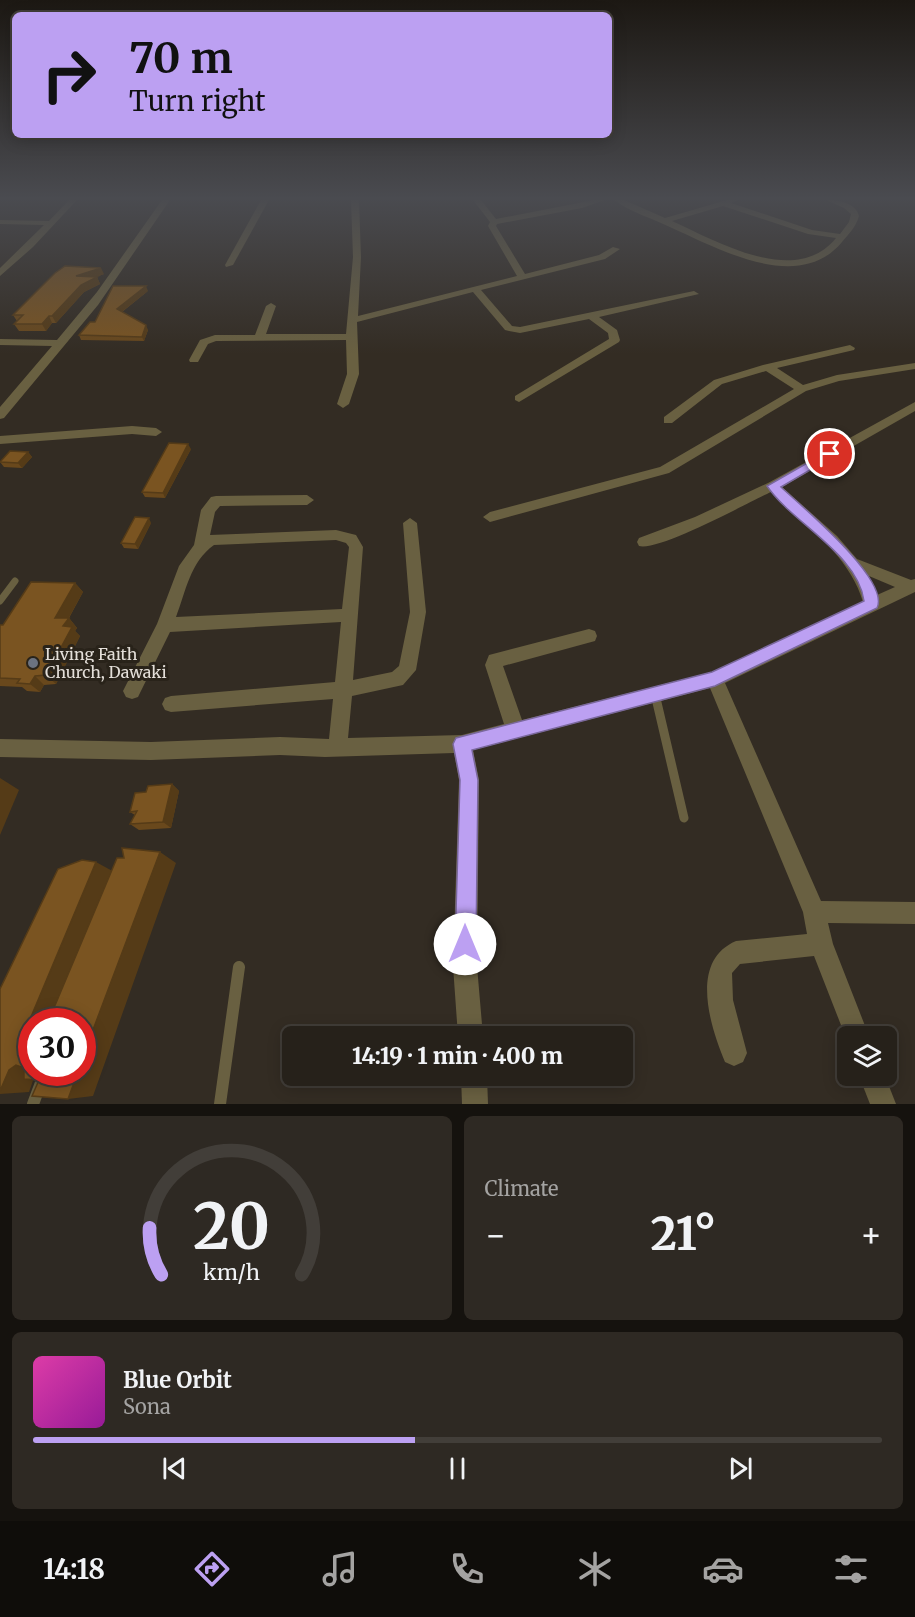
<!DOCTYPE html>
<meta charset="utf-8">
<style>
:root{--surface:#26211a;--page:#2e2923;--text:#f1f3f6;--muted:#a4a3a2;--line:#423e39;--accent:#bca0f2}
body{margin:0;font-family:Merriweather,serif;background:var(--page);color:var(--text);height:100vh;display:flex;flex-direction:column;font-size:22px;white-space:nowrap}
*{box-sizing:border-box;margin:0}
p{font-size:20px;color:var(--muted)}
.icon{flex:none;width:33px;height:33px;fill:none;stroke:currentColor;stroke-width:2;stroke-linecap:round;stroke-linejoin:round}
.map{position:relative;height:1104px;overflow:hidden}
.panel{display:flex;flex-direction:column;gap:12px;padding:12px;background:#15120e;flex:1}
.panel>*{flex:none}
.banner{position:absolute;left:12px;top:12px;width:600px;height:126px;border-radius:9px;box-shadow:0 3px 15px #0003,0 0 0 2px var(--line);background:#bca0f2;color:#111;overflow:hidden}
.buttons{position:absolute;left:837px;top:1026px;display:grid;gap:12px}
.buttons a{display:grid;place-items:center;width:60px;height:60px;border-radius:9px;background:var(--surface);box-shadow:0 3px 15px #0003,0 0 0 2px var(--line);font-size:30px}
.speed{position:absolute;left:18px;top:1008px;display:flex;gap:12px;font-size:30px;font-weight:700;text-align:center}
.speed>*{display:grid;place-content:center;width:78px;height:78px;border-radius:50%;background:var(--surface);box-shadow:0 3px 15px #0003,0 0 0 2px var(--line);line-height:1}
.speed .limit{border:9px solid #d22;background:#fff;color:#111}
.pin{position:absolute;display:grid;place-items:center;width:51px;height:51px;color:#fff;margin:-26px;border:3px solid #fff;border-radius:50%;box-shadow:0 2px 6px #0007}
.me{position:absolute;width:66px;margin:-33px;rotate:0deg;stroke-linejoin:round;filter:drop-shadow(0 0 4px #0008)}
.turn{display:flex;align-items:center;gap:21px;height:126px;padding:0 18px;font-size:27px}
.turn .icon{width:78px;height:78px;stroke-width:2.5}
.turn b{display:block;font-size:42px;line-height:51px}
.big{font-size:45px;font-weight:800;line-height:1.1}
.panel .widget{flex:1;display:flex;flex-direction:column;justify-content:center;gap:9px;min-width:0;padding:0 21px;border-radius:9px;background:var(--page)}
.panel .dial{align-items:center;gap:0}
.dial svg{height:156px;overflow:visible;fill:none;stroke:var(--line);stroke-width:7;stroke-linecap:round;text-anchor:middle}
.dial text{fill:var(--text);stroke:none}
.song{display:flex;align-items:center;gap:18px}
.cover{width:72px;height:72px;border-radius:9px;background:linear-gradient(135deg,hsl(320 70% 55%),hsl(300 70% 35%))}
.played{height:6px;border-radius:3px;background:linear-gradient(90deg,var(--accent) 45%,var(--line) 45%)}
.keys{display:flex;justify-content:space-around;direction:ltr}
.heat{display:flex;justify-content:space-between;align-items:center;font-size:33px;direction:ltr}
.panel .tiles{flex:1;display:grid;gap:12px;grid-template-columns:1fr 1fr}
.widget:last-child{grid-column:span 2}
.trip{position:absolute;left:282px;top:1026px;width:351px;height:60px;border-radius:9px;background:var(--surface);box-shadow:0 3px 15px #0003,0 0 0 2px var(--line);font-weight:800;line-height:60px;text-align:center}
.tab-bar{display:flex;height:96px;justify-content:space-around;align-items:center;background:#0f0d0a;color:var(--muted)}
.tab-bar .icon{width:42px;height:42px}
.tab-bar .current{color:var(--accent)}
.tab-bar b{font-size:27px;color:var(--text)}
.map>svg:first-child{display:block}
</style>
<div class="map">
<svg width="915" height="1104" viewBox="0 0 915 1104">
<rect width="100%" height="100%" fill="#332c23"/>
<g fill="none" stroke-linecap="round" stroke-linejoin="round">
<!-- service-far2 -->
<polyline stroke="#696041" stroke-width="7" points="0,601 15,581"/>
<!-- service-far1 -->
<polyline stroke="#696041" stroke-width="9" points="655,694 684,818"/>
<!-- service -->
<g stroke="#696041" stroke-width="12">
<polyline points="33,1104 45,1072"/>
<polyline points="220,1104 239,967"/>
</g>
<!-- minor -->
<g fill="#696041" fill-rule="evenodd">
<polygon points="69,200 77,200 33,247 0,276 0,268 44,225 0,224 0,220 49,221"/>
<polygon points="162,200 170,200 98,305 4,418 0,419 0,407 52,346 0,345 0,339 57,340 97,292"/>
<polygon points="261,200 269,200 233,265 226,267 225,265"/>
<polygon points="351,200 359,200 361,257 358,316 517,276 488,226 490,222 473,200 481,200 496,219 594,200 605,200 582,208 497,224 496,226 525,274 599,255 613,247 620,249 605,259 481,290 512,326 520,327 694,291 699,294 599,317 617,330 620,340 619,342 519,402 515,400 515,396 609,339 608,333 589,319 520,333 509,331 505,330 473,292 357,322 359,374 349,404 343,408 337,404 347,374 346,340 216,341 208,344 198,362 190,362 189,360 200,340 215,335 255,335 266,306 271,303 276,306 266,334 346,334 353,257"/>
<path d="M 614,200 L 624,200 L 665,218 L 727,200 L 738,200 L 731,203 L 812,230 L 840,234 L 849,222 L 851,214 L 844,208 L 826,200 C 839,200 856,203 859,216 C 856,227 848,235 842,242 C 799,294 719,249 672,228 C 654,219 630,212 614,200 ZM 723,206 L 808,234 L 836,238 C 796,288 716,241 672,221 Z"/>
<polygon points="850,345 855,348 854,350 777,368 803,385 837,375 915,363 915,369 839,381 806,391 669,473 490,522 483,517 490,512 660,467 794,389 766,371 722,384 672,423 664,423 664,417 714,380 763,365"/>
<path d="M 915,402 L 915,411 L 782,487 L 837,536 L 857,559 L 911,580 L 915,579 L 915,592 L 725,683 L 821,901 L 915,902 L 915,924 L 828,923 L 833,944 L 869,1036 L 848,1036 L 848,1043 L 814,956 L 740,964 L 732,973 L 733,1000 L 747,1053 L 743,1062 L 734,1066 L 725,1062 C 710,1026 689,961 736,941 L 807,934 L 803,912 L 710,688 L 473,750 L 479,780 L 477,966 L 483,1036 L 458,1036 L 453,966 L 459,780 L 454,753 L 325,757 L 280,755 L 151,760 L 0,757 L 0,739 L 151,742 L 280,737 L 329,739 L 333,699 L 171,712 L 165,710 L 162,704 L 165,698 L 171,696 L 335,682 L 341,622 L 170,632 L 138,697 L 132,699 L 126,697 L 123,691 L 157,624 L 179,566 L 194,545 L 201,510 L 211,497 L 216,496 L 307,495 L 314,500 L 307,505 L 220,506 L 215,512 L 210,535 L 336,530 L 356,535 L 363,547 L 353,680 L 392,672 L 399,666 L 410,612 L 403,523 L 410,518 L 417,523 L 426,612 L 416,670 L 403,685 L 352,696 L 348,738 L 462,735 L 504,724 L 485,665 L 489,655 L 589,629 L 595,631 L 597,636 L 595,641 L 503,666 L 522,720 L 712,672 L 863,602 C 850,556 805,524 771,492 C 749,502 658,552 639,546 L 637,542 L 639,538 L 695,517 L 768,483 ZM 336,540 L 346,543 L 349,547 L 342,609 L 176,617 C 186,591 190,562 214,545 ZM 869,576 L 895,587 L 877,595 Z"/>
<polygon points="132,426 156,428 162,432 156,436 132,434 0,444 0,436"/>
<polygon points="461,1076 487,1076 488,1104 462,1104"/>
<polygon points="859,1076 885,1076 896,1104 870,1104"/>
</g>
</g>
<!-- wall -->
<g fill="#69481c">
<polygon points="55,273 104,274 96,277 97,277 100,284 84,292 56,323 52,323 46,331 19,331 14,324 17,321 13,315"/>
<polygon points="148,291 122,312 148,330 144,341 81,340 79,335 95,322"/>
<polygon points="191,449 165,498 145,497 142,492"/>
<polygon points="28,452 32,457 22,468 4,467 0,462"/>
<polygon points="151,523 138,549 124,548 121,543"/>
<polygon points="75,583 83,592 69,618 77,628 75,631 80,636 56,684 44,685 40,692 27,691 22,687 0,686 0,625 3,625"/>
<polygon points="172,784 179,791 171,828 139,830 130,824 135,815 130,812 146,792"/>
</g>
<!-- shaded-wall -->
<g fill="#553b17">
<polygon points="101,268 104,274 80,283 76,276"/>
<polygon points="97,277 100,284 84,292 56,323 52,316 81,285"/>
<polygon points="146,286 148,291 119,314 117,309"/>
<polygon points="49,316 52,323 46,331 42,324"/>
<polygon points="146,325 148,330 144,341 142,337"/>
<polygon points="188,444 191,449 165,498 163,493"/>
<polygon points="28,452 32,457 22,468 18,463"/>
<polygon points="149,518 151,523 138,549 135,544"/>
<polygon points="75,583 83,592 67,621 69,618 77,628 75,631 80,636 56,684 46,675 55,618"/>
<polygon points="35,676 44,685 40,692 30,684"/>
<polygon points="0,778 19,790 0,835"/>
<polygon points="172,784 179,791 171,828 163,822"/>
<polygon points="160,852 176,863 93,1096 68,1099 78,1072 82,1072 82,1059"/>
<polygon points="96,862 116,873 58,1022 32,1022 31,1017"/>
<polygon points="16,1065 36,1072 29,1092 0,1094 0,1091 9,1070"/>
</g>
<!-- building -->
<g fill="#7a5421" stroke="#553b17" stroke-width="1.5">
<polygon points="65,266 101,268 76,276 97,277 81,285 52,316 49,316 42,324 14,324 23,315 13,315 55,273"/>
<polygon points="113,286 146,286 117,309 146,325 142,337 79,335 90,322 95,322"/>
<polygon points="169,443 188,444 163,493 142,492"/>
<polygon points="10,451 28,452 18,463 0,462"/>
<polygon points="135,517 149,518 135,544 121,543"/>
<polygon points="31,582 75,583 55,618 69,618 63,626 72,627 46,675 35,676 30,684 17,683 20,679 0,678 0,625 3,625"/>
<polygon points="172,784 163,822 130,824 137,811 130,812 135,793 146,792 148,786"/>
<polygon points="122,848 160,852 82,1059 82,1022 48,1022 117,858 124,858"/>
<polygon points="82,860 96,862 31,1017 32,1072 78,1072 68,1099 32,1096 39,1080 24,1079 24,1068 16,1065 9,1070 0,1091 0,989 58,869"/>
</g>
<!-- sky -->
<linearGradient id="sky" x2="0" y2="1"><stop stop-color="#1c1813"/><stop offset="0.56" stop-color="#4a4b50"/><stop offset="1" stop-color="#4a4b50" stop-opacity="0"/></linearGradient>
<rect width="915" height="354" fill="url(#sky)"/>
<!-- route -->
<path fill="#bca0f2" stroke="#7a689d" stroke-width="1.5" d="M 830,450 L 836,454 L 834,456 L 781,487 C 801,506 891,580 877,608 L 715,686 L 472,750 L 478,780 L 476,944 L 473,951 L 465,954 L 458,951 L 455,944 L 460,780 L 453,744 L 456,738 L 712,672 L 864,601 C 858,554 792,523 767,486 Z"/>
<!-- markers -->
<circle fill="#6b7280" stroke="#29231a" stroke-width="2" cx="33" cy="663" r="6"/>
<g text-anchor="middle" stroke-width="6" stroke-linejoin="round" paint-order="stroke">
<!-- poi labels -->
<g font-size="16" fill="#e4dfd9" stroke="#29231a" text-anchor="start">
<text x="45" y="660">Living Faith<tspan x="45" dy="18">Church, Dawaki</tspan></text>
</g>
</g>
</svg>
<div class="buttons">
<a><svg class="icon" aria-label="layers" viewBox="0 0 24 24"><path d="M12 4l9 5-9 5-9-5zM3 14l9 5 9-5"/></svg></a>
</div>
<div class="speed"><div class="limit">30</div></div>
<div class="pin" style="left:830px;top:454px;background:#d93025"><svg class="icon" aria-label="arrive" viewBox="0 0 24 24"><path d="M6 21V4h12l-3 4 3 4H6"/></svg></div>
<svg class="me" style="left:465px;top:944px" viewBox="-20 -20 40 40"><circle r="19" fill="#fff"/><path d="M0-13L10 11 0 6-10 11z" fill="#bca0f2"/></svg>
<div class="trip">14:19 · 1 min · 400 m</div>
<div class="banner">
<div class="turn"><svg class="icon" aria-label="right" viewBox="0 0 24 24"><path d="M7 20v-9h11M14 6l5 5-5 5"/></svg><div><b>70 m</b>Turn right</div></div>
</div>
</div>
<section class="panel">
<div class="tiles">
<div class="widget dial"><svg viewBox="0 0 100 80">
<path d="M14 69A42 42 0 1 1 86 69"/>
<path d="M14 69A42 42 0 0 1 8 45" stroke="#bca0f2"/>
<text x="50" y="56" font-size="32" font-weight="700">20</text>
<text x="50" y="72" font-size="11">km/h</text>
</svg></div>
<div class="widget"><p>Climate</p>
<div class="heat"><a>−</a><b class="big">21°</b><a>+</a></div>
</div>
<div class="widget">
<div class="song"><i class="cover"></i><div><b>Blue Orbit</b><p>Sona</p></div></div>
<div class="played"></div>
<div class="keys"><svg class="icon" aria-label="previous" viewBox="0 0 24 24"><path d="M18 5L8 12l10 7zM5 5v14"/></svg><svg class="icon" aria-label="pause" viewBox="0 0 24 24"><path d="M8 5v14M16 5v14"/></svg><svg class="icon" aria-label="next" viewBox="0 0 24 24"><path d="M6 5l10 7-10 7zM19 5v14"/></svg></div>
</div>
</div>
</section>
<nav class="tab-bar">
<b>14:18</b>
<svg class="icon current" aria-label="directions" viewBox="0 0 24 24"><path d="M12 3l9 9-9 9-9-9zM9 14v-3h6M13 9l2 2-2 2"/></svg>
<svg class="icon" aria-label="music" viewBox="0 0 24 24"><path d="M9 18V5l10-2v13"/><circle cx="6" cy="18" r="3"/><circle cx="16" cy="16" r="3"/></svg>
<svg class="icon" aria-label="phone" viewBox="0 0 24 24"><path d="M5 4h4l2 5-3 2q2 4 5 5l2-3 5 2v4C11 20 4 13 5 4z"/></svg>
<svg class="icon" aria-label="climate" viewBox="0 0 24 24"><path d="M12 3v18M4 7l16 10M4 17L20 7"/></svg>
<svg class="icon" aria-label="car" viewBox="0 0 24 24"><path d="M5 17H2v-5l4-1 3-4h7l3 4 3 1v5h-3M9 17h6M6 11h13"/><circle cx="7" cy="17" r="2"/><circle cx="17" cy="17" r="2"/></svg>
<svg class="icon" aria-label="filters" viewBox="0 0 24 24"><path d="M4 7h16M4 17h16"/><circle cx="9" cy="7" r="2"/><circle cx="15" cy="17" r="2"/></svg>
</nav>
